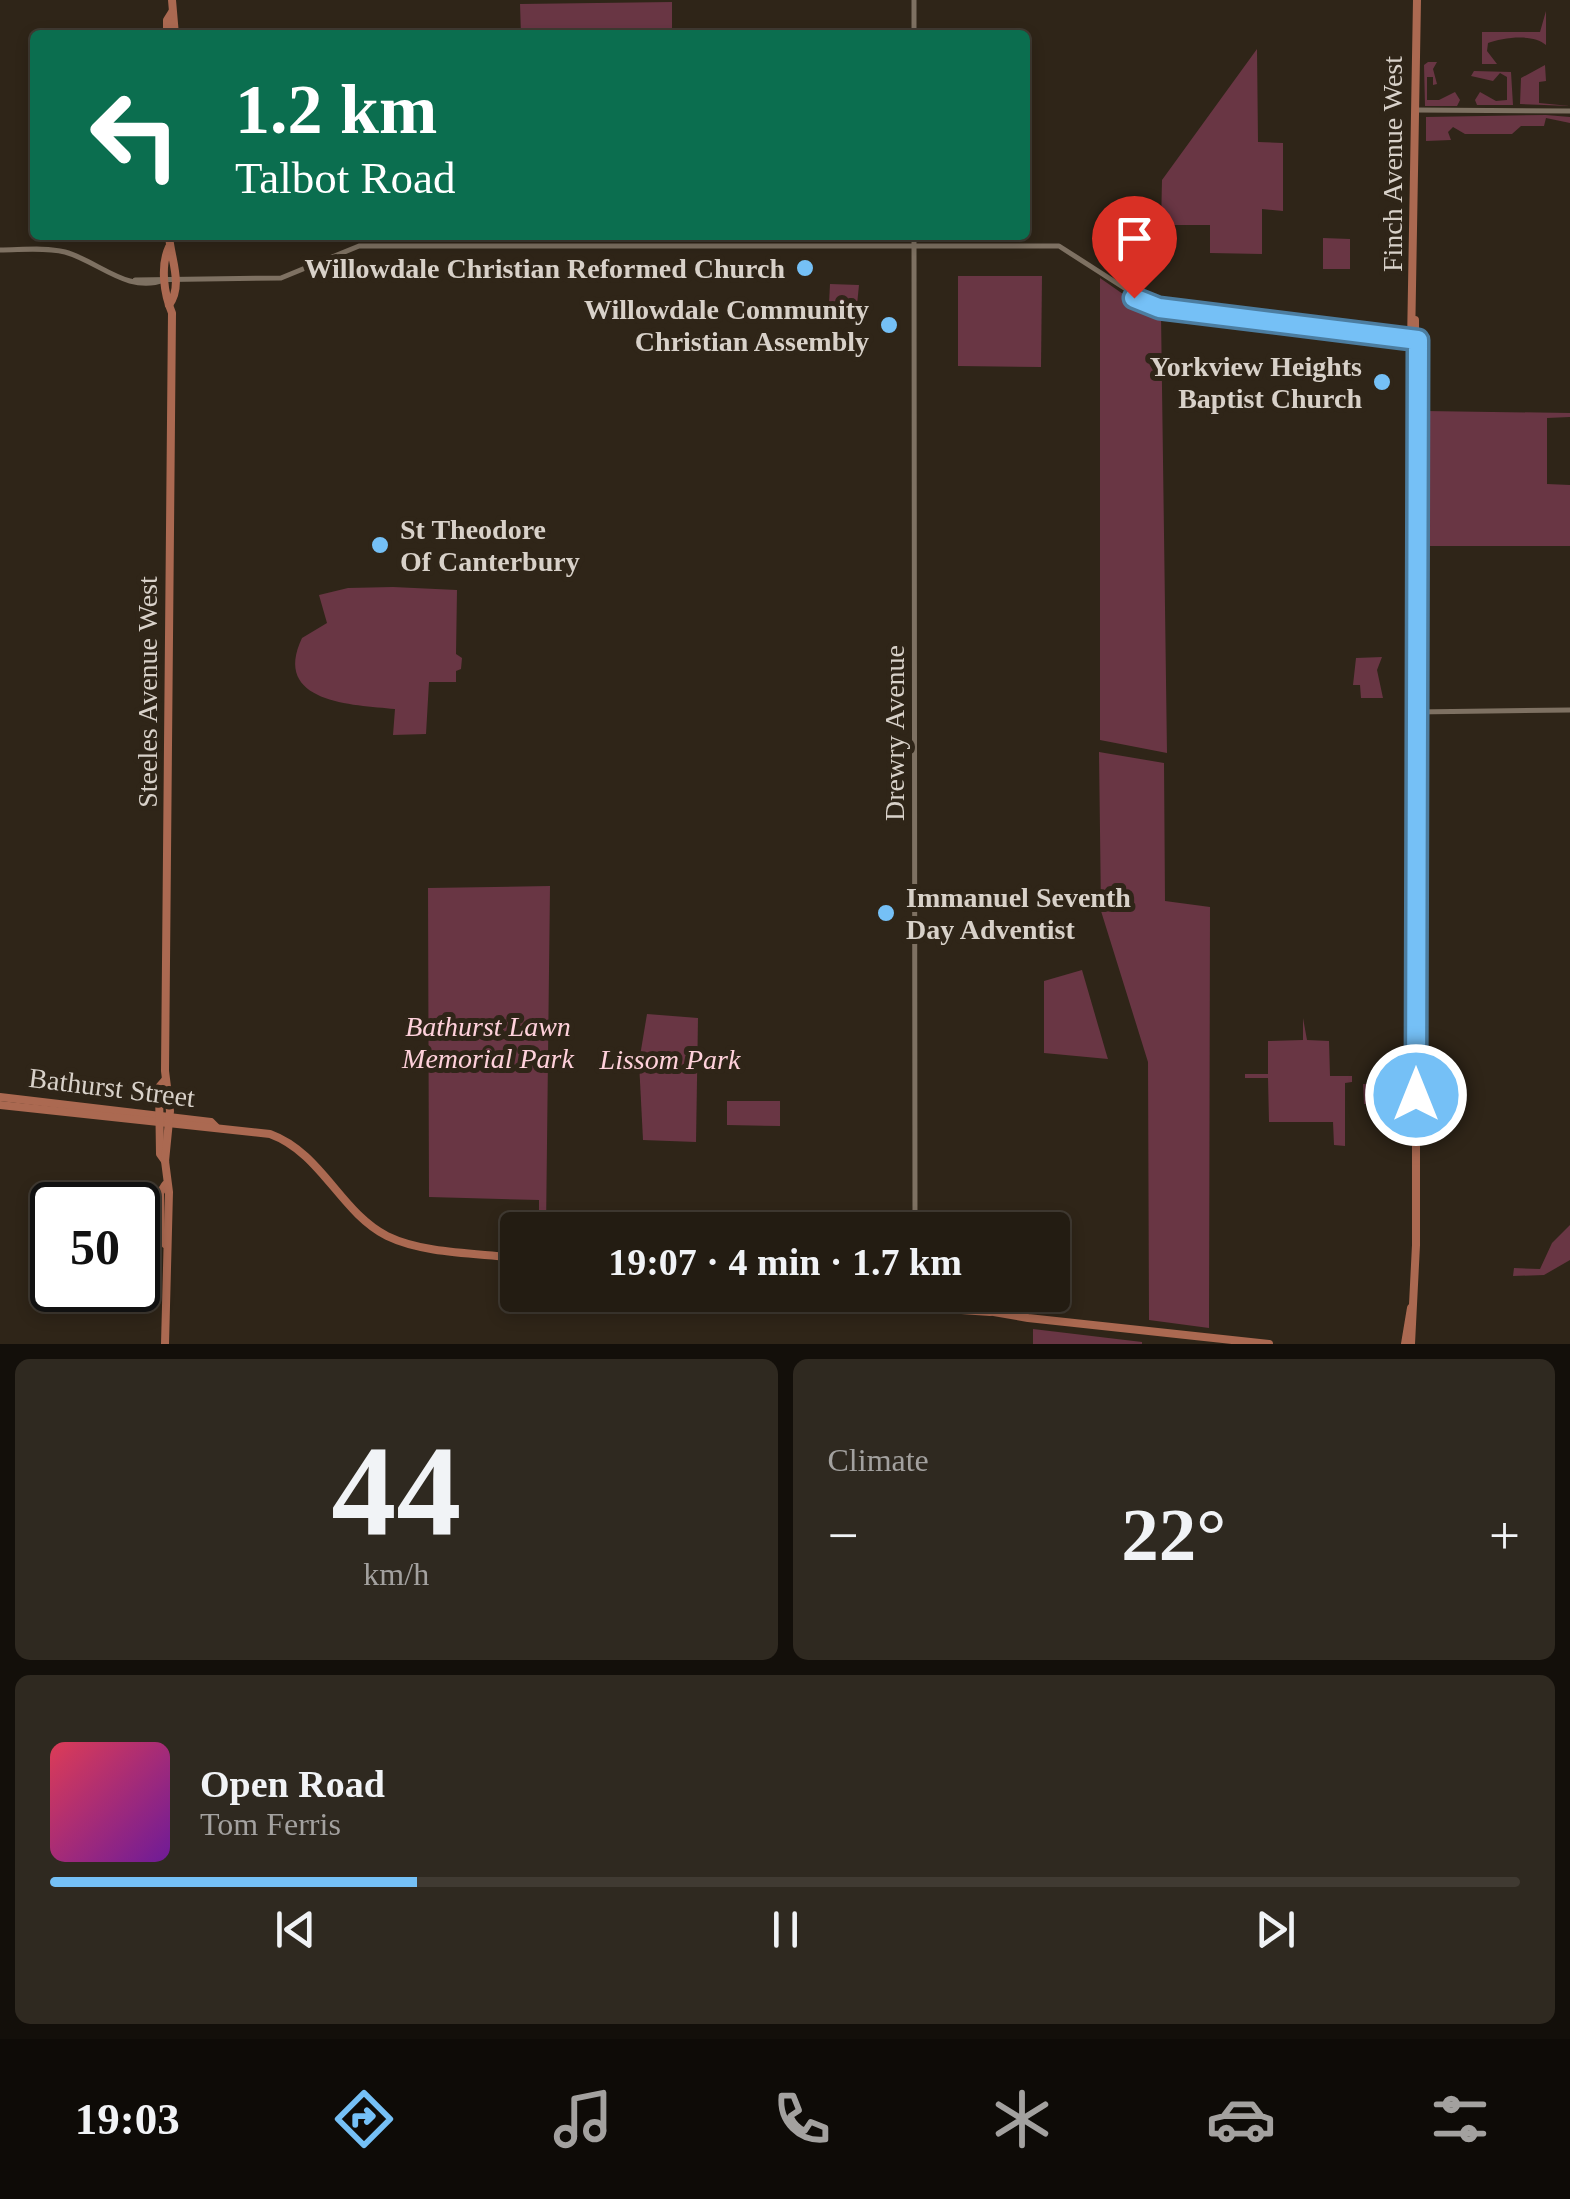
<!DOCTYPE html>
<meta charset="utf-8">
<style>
:root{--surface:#231c12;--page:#2f2920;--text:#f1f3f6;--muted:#a3a19f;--line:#403a32;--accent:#75c0f6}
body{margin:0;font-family:"Times New Roman",serif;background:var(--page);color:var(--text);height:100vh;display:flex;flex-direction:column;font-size:38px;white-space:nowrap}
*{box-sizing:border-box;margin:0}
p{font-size:32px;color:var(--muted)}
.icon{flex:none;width:55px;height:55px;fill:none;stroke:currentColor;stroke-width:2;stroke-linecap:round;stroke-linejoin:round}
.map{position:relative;height:1344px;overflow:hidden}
.details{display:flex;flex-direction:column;gap:15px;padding:15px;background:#130f0a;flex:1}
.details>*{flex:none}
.hud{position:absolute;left:30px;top:30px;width:1000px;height:210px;border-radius:10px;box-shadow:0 5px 15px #0003,0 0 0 2px var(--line);background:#0b6e4f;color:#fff;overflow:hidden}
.speed{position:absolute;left:30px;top:1182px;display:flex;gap:20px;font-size:50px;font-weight:700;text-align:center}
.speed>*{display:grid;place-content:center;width:130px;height:130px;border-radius:50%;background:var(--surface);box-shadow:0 5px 15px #0003,0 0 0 2px var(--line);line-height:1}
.speed .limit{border:5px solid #111;border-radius:15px;background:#fff;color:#111}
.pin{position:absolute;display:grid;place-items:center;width:85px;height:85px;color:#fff;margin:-102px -42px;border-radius:50% 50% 50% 0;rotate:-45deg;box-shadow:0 0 10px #0007}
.pin .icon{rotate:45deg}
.me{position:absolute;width:110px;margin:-55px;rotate:0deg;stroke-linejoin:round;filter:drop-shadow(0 0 8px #0008)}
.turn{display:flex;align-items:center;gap:35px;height:210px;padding:0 40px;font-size:45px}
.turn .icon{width:130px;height:130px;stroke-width:2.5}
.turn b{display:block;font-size:70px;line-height:85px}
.big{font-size:75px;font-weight:600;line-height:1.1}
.details .card{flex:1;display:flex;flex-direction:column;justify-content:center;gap:15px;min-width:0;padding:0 35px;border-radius:15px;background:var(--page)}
.details .dial{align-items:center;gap:0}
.dial b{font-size:130px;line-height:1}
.song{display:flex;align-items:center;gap:30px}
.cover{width:120px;height:120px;border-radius:15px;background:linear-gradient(135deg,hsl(350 70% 55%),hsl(280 70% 35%))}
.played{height:10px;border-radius:5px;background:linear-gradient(90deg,var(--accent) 25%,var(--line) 25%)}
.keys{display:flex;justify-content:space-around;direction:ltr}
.heat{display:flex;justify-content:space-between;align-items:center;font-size:55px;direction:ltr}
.details .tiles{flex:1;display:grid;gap:15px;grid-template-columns:1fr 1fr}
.card:last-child{grid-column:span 2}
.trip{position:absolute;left:500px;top:1212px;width:570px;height:100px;border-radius:10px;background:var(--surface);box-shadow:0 5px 15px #0003,0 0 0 2px var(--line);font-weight:600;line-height:100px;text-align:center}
.menu{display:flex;height:160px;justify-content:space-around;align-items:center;background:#0e0b07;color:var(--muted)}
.menu .icon{width:70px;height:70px}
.menu .current{color:var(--accent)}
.menu b{font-size:45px;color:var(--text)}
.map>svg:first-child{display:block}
</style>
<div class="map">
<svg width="1570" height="1344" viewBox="0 0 1570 1344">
<rect width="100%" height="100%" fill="#2f2518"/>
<!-- green -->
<g fill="#693644">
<polygon points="672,2 672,35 521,35 520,4"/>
<path d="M 1546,11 L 1546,45 C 1533,33 1502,38 1488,43 L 1487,51 L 1497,64 L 1482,64 L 1482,32 L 1540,32 Z"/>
<polygon points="1257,49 1258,142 1283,143 1283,211 1262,209 1262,254 1210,253 1210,225 1161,225 1162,180"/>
<polygon points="1428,62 1437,62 1433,69 1437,84 1433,85 1433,77 1427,77 1427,100 1439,100 1455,92 1460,100 1457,106 1425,106 1424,65"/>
<polygon points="1545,65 1546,81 1539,82 1539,103 1570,106 1520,104 1521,78"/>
<polygon points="1474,71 1511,72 1513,105 1477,105 1475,100 1480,92 1496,101 1507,100 1507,77 1500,73 1493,81 1471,76"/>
<polygon points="1546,115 1570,117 1570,123 1546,118 1544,126 1521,126 1512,134 1465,134 1453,127 1448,132 1451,140 1426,141 1426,117"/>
<polygon points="1323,238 1350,239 1350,269 1323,269"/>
<polygon points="958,276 1042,276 1041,367 958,366"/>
<polygon points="1100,278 1143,308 1161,314 1167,753 1100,740"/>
<polygon points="830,284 859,285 857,305 829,304"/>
<polygon points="1425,411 1570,413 1570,417 1547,418 1547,484 1570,485 1570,546 1421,546"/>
<path d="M 393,587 L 457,590 L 456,654 L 462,658 L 461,669 L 456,671 L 456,682 L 429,682 L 426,734 L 393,735 L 395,709 C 353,705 271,703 302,638 L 327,623 L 319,595 L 348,588 Z"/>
<polygon points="1382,657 1377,670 1383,698 1361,698 1360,685 1353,685 1356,658"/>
<polygon points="1099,752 1164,763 1165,901 1210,907 1209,1328 1149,1320 1148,1062 1101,911"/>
<polygon points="550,886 546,1230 539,1230 539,1200 429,1197 428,888"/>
<polygon points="1082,970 1107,1056 1108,1059 1044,1053 1044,981"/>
<polygon points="647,1014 698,1018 696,1142 643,1140 639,1062"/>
<polygon points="1303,1018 1307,1040 1329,1041 1330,1076 1352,1076 1352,1082 1345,1083 1345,1146 1334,1145 1333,1122 1269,1122 1268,1078 1245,1078 1245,1074 1268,1074 1268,1041 1303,1040"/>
<polygon points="1363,1084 1396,1085 1399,1106 1364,1104"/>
<polygon points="727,1101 780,1101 780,1126 727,1125"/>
<polygon points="1570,1225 1570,1260 1544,1275 1513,1276 1514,1268 1540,1269 1552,1243"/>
<polygon points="1033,1329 1142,1342 1142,1344 1033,1344"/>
</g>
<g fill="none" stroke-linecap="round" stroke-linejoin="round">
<!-- minor -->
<g stroke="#7e7162" stroke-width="5">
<polyline points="914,35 914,0"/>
<polyline points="1415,110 1570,111"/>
<polyline points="914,235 915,1230"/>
<path d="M 0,250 C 21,250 45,247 65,252 C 98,261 128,294 164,280"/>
<polyline points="135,280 281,278 359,246 1059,246 1154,307 1413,339"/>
<polyline points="1415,712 1570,710"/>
</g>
<!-- major -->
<g stroke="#ab6951" stroke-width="8">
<polyline points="172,0 175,35"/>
<polyline points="167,35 167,20 172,12"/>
<path d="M 169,305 C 184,285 170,257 169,235"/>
<polyline points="1415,320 1416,688 1412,717 1415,737"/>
<polyline points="1415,360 1411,344 1417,0"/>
<polyline points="0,1097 211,1122 216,1127"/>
<path d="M 0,1105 L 270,1134 C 322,1153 340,1212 387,1236 C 424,1254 477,1253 518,1258"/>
<polyline points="165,1161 160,1154 159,1087 165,1080"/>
<polyline points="165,1244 161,1238 160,1193 165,1185"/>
<polyline points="849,1295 906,1297 1028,1318 1269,1344"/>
<polyline points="886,1299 890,1305 990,1312"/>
<path d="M 165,1344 L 169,1192 L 165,1161 L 170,1111 L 165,1071 L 172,313 C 164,294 160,266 169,247"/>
<polyline points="1405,1344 1411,1308"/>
<polyline points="1411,1344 1416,1245 1416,688"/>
</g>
</g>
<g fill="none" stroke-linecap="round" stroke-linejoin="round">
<!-- route casing -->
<g stroke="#4c7da0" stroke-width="25">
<polyline id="route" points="1134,298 1159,308 1418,340 1416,1095"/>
</g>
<!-- route -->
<use href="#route" stroke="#75c0f6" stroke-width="18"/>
</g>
<!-- markers -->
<g fill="#75c0f6" stroke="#2f2518" stroke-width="4">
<circle cx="805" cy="268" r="10"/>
<circle cx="889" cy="325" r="10"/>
<circle cx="1382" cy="382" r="10"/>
<circle cx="380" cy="545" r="10"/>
<circle cx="886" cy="913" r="10"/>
</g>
<g text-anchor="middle" stroke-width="10" stroke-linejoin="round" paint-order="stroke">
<!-- street labels -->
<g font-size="28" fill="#d8d1c9" stroke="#2f2518">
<text transform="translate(1392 164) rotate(-90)" y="10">Finch Avenue West</text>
<text transform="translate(147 692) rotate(-90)" y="10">Steeles Avenue West</text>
<text transform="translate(894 733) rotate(-90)" y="10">Drewry Avenue</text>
<text transform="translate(112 1087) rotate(7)" y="10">Bathurst Street</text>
</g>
<!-- poi labels -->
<g font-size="28" font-weight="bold" fill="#d8d1c9" stroke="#2f2518" text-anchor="end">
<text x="785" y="278">Willowdale Christian Reformed Church</text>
<text x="869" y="319">Willowdale Community<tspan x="869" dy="32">Christian Assembly</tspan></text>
<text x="1362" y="376">Yorkview Heights<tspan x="1362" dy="32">Baptist Church</tspan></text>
<text x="400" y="539" text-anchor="start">St Theodore<tspan x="400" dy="32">Of Canterbury</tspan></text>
<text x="906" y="907" text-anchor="start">Immanuel Seventh<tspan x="906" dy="32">Day Adventist</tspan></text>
</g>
<!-- park labels -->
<g font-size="28" font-style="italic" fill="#ffd1db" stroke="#2f2518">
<text x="488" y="1036">Bathurst Lawn<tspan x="488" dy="32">Memorial Park</tspan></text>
<text x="670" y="1069">Lissom Park</text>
</g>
</g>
</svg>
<div class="speed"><div class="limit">50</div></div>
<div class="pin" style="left:1134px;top:298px;background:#d93025"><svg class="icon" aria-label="arrive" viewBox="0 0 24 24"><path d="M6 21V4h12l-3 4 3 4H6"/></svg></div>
<svg class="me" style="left:1416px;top:1095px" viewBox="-20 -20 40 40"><circle r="17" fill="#75c0f6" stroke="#fff" stroke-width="3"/><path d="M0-11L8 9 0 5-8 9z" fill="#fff"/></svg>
<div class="trip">19:07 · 4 min · 1.7 km</div>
<div class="hud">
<div class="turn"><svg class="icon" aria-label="left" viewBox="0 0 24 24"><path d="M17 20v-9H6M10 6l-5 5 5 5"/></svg><div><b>1.2 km</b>Talbot Road</div></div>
</div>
</div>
<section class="details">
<div class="tiles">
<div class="card dial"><b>44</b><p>km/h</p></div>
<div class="card"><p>Climate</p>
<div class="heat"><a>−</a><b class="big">22°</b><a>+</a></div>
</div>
<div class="card">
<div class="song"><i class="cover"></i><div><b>Open Road</b><p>Tom Ferris</p></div></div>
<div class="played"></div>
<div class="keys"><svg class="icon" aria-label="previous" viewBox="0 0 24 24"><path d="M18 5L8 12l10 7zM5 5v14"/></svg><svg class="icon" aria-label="pause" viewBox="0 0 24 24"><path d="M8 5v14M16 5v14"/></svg><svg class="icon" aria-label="next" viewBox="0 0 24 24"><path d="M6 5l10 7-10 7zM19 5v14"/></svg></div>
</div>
</div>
</section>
<nav class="menu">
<b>19:03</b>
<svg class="icon current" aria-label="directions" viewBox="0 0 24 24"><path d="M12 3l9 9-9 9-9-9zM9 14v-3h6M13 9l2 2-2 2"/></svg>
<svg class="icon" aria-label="music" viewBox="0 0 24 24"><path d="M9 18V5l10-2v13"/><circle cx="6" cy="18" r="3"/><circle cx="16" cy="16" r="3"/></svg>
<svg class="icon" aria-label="phone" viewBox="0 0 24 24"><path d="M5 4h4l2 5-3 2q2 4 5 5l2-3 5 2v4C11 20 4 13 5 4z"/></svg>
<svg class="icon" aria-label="climate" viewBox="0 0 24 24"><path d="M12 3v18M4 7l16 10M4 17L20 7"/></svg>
<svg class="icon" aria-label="car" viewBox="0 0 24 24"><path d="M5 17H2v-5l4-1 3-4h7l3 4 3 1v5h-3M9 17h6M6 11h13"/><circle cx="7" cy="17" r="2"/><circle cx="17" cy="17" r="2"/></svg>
<svg class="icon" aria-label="filters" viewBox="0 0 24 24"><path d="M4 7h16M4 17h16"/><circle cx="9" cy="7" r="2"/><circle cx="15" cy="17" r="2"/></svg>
</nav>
